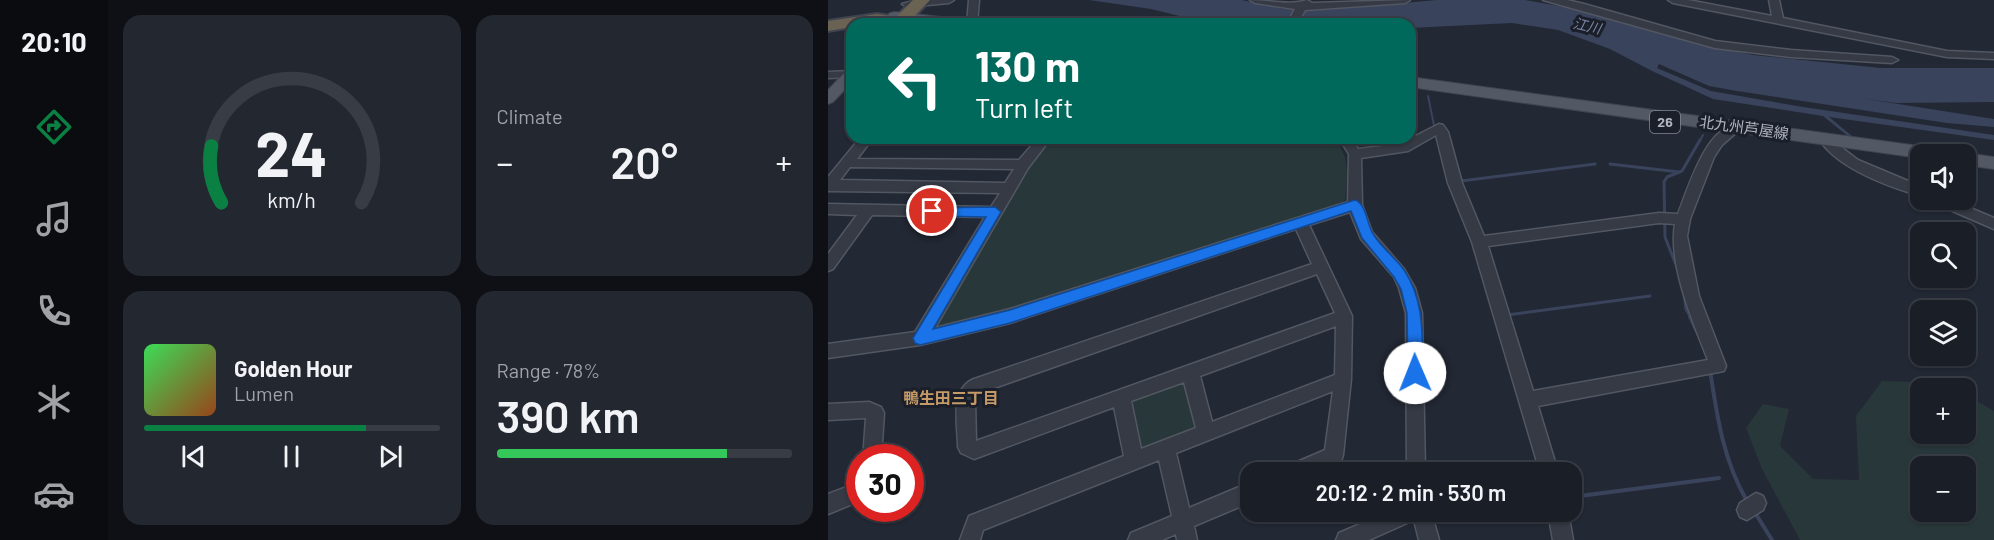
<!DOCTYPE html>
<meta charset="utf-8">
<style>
:root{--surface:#1a1e27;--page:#23272f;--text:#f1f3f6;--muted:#9fa2a7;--line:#383c44;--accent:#0b8043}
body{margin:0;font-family:Barlow,"Noto Sans JP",sans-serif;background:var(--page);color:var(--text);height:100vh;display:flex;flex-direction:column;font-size:22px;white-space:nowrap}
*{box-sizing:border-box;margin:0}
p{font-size:20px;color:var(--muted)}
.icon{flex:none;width:33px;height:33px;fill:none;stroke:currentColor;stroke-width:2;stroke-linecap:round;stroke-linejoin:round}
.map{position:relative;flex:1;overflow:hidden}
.drawer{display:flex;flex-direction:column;gap:15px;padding:15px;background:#0e1015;width:720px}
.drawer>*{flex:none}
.top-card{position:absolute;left:18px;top:18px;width:570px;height:126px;border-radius:18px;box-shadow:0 2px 4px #0004,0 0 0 2px var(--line);background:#00695c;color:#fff;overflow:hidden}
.tools{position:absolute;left:1082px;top:144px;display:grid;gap:12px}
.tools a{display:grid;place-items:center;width:66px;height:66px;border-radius:12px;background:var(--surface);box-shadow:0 2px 4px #0004,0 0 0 2px var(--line);font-size:30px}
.speed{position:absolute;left:18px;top:444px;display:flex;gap:12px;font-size:30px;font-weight:700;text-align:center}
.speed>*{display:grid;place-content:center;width:78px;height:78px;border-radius:50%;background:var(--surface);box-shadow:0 2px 4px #0004,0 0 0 2px var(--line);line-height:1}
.speed .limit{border:9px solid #d22;background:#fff;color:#111}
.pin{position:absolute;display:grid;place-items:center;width:51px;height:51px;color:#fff;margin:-26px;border:3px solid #fff;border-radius:50%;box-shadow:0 2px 6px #0007}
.me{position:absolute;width:66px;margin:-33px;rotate:359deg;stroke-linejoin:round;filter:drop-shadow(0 0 4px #0008)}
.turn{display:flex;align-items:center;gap:21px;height:126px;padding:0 30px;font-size:27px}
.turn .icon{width:78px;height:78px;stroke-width:2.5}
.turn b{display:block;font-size:42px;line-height:51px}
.big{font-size:45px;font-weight:600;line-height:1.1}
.drawer .tile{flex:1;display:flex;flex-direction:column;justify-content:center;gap:9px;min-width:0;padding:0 21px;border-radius:18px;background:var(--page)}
.drawer .dial{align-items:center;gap:0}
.dial svg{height:156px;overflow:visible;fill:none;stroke:var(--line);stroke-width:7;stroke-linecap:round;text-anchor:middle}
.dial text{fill:var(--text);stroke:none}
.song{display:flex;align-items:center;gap:18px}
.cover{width:72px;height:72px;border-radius:9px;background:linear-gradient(135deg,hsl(130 70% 55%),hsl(20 70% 35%))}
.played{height:6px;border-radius:3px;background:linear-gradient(90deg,var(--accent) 75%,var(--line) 75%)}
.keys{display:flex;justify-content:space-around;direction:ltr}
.heat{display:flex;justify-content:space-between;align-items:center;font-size:33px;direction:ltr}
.charge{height:9px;border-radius:4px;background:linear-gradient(90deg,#34c759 78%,var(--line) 0)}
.drawer .tiles{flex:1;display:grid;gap:15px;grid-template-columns:repeat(2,1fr)}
.trip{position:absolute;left:412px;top:462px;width:342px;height:60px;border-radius:18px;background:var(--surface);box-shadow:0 2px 4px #0004,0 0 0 2px var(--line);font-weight:600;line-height:60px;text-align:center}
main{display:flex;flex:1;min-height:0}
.tabs{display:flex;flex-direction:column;width:108px;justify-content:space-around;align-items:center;background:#0a0c10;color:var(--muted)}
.tabs .icon{width:42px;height:42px}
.tabs .active{color:var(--accent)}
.tabs b{font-size:27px;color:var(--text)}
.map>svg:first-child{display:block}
</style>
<main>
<nav class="tabs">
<b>20:10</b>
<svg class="icon active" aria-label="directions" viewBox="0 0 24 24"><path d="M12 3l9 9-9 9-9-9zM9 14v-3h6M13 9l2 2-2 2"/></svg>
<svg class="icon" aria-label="music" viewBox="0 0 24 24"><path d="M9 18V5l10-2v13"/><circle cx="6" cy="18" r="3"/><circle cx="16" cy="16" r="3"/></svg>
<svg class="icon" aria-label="phone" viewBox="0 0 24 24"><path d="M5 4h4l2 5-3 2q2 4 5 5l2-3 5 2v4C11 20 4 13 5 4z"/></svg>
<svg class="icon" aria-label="climate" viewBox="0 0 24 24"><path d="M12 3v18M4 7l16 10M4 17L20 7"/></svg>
<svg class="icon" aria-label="car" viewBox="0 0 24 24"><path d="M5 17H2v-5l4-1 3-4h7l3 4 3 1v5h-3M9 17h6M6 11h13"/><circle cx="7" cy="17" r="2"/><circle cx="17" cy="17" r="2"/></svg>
</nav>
<section class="drawer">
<div class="tiles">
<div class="tile dial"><svg viewBox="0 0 100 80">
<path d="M14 69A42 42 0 1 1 86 69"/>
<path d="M14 69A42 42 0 0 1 9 40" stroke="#0b8043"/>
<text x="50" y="56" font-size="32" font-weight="700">24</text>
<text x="50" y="72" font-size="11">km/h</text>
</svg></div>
<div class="tile"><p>Climate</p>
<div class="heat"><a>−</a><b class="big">20°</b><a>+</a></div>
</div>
<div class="tile">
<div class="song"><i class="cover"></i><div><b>Golden Hour</b><p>Lumen</p></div></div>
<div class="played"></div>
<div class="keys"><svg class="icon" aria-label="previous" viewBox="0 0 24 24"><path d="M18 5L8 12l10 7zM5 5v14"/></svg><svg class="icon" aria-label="pause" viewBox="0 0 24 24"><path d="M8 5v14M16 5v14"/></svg><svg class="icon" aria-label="next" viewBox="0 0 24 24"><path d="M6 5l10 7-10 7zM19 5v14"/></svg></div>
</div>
<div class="tile"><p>Range · 78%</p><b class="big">390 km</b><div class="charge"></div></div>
</div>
</section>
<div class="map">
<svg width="1166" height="540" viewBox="0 0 1166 540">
<rect width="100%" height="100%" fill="#222834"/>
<!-- green -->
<g fill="#283739" fill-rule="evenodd">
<path d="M 222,138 L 506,138 C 523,158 519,176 517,200 L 513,204 L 175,312 L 104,329 L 199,164 Z"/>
<polygon points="359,377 373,429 309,454 298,400"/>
<path d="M 1054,381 L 1118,383 L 1128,388 L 1092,388 L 1092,434 L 1137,434 L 1137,394 L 1166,411 L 1166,540 L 972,540 L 934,469 L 918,428 L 935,404 L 961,409 L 952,446 L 985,479 L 1031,480 L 1028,416 ZM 1092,466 L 1137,466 L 1137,512 L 1092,512 Z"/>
</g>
<!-- water -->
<polygon fill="#39435c" points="261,0 414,0 456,9 481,11 609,0 697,0 759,11 876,45 925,55 1053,68 1166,68 1166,102 1068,103 1032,98 1166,119 1166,127 1119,123 909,91 881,86 831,64 829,68 883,91 975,107 1166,135 1166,140 1001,117 1024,136 1021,137 995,116 885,99 824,71 782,49 730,30 684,23 582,28 582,24 384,24 323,9"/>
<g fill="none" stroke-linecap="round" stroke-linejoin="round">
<!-- stream-far2 -->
<g stroke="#39435c" stroke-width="2">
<polyline points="600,96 607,130"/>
<polyline points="871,142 875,135"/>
</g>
<!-- stream-far1 -->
<g stroke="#39435c" stroke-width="3">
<polyline points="782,164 851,172"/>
<polyline points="633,181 767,164"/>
<polyline points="850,270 837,237 836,182 839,177 854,171 872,140"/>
<polyline points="856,294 858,309 863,318"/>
<polyline points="679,315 822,296"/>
</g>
<!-- stream -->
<g stroke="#39435c" stroke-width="4">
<polyline points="862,317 872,338"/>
<path d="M 882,370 C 889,416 895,460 919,501"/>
<polyline points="744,497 891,478"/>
<polyline points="926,511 944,540"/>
</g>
<!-- minor casing -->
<g stroke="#525762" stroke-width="3">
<g id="minor">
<polygon points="89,0 126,0 121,3 79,7 74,4"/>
<polygon points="141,0 151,0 149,24 139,24"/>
<path d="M 422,0 C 440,0 463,6 479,0 L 484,3 L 582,0 L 577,3 L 477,10 L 469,24 L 459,24 L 467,9 L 427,3 Z"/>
<polygon points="715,0 739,0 756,4 887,41 963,50 1064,57 1070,60 1064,63 963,57 887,48"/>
<polygon points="840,0 860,0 944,16 941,0 951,0 955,18 1119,51 1166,53 1166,59 1119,57 845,3"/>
<polygon points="24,71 24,77 0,78 0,72"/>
<path d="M 611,124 L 615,125 L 620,132 L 634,183 L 656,236 L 831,213 L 850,214 C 858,194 880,121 908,128 L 910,131 L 894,145 L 886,157 L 862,219 L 859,236 L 871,296 L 898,366 L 896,371 L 710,406 L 730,472 L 712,472 L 644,242 L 620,183 L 608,135 L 580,151 L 533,158 L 534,205 L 544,232 L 576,269 L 587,288 L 594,313 L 597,472 L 579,472 L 578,313 L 571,288 L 566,277 L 533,239 L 522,212 L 481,225 L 524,316 L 523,379 L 515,455 L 513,461 L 487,472 L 458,472 L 460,466 L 497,450 L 505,391 L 348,453 L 361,508 L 423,482 L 423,502 L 366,526 L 369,540 L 349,540 L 348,534 L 334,540 L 300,540 L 303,533 L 344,516 L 331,460 L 155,530 L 152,540 L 132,540 L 141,516 L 296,456 L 286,407 L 146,459 L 133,453 L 130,447 C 130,425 121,389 146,379 L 484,264 L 468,229 L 182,323 L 92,345 L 0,358 L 0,344 L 87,332 L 157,217 L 44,215 L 5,269 L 0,271 L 0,254 L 29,215 L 0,214 L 0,204 L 163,207 L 172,193 L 0,191 L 0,177 L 32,138 L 45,138 L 29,159 L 191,160 L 210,138 L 223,138 L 200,168 L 107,328 L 182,309 L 520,202 L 521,154 L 511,138 L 523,138 L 530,149 L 572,144 ZM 22,167 L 186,169 L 177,183 L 12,180 ZM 831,223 L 847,224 C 840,264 865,322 880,360 L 705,391 L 660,246 ZM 489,274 L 507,313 L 148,441 L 147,398 L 152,393 ZM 508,326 L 507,375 L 384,422 L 372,376 ZM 356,382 L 368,428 L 313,449 L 303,401 Z"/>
<path d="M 997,135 L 1030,160 L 1092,186 L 1092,196 C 1059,186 1009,168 991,139 Z"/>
<polygon points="1104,200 1123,200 1166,218 1166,229 1106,203"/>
<polygon points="41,402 53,407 56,413 53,458 35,458 38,418 0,420 0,404"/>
<polygon points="32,482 32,501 0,514 0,494"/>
<polygon points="928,493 935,496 938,503 935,510 919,520 912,517 909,510 912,503"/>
<polygon points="560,512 603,512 611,540 591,540 586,520 541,540 508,540 511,533"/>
<polygon points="720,512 740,512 745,540 725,540"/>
</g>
</g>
<!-- major casing -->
<g stroke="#3e434e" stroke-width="2">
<g id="major">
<polygon points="67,12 142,20 149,24 104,24 70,20 67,24 52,24 62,13"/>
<polygon points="24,69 24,82 5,102 0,104 0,90 19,70"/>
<polygon points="582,77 1106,148 1112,150 1114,154 1092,154 1092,158 582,87"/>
<polygon points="1137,153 1166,157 1166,169 1137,165 1137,154 1133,154"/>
</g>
</g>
<!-- highway casing -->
<g stroke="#3f444f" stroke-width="4">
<polygon id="highway" points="85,0 102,0 79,24 24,24 24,27 0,31 0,21 49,14 68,17"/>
</g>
<!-- minor -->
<use href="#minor" fill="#353a45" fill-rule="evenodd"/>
<!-- major -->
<use href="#major" fill="#535865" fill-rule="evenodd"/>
<!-- highway -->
<use href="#highway" fill="#6a6353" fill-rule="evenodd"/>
</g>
<!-- route -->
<path fill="#1a73e8" stroke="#114b97" stroke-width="1.5" d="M 527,200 C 538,204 539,223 544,232 C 551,246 567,257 576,270 C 597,301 594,337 595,373 L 593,377 L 587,379 L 582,377 L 580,373 L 579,313 L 573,289 L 566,277 L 534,238 L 523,211 L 182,323 L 92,345 L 87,343 L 85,338 L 158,217 L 104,216 L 99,214 L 97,211 L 99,208 L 167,207 L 173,212 L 105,329 L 182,310 Z"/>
<g text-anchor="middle" stroke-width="6" stroke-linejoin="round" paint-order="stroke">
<!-- far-water labels -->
<g font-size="14" font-style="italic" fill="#7b88a7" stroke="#1a1f29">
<text transform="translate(759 26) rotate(13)" y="5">江川</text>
</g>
<!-- shield labels -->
<rect fill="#1a1f29" stroke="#828793" stroke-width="1.5" x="822" y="111" width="30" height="22" rx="4.5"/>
<g font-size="14" font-weight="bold" fill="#afb4c1">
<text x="837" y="127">26</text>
</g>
<!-- street labels -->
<g font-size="15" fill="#afb4c1" stroke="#1a1f29">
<text transform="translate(916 128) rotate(8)" y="5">北九州芦屋線</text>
</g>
<!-- neighbourhood labels -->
<g font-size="16" font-weight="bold" fill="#c69a66" stroke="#1a1f29">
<text x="123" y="404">鴨生田三丁目</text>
</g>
</g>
</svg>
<div class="tools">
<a><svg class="icon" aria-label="sound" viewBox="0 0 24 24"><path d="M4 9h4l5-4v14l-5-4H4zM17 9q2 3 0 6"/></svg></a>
<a><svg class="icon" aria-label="search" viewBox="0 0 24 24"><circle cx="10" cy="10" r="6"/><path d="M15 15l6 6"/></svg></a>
<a><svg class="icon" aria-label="layers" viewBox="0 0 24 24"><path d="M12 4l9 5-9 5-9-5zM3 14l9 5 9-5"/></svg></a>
<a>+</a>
<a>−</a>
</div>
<div class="speed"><div class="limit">30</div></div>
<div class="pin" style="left:104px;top:211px;background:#d93025"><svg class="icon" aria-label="arrive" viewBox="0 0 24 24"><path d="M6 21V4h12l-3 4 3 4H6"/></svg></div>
<svg class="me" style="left:587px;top:373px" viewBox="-20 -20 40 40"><circle r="19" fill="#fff"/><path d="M0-13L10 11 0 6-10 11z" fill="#1a73e8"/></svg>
<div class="trip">20:12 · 2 min · 530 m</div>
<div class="top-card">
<div class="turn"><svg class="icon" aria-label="left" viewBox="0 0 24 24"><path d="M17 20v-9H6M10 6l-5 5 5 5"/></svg><div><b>130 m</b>Turn left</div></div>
</div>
</div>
</main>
